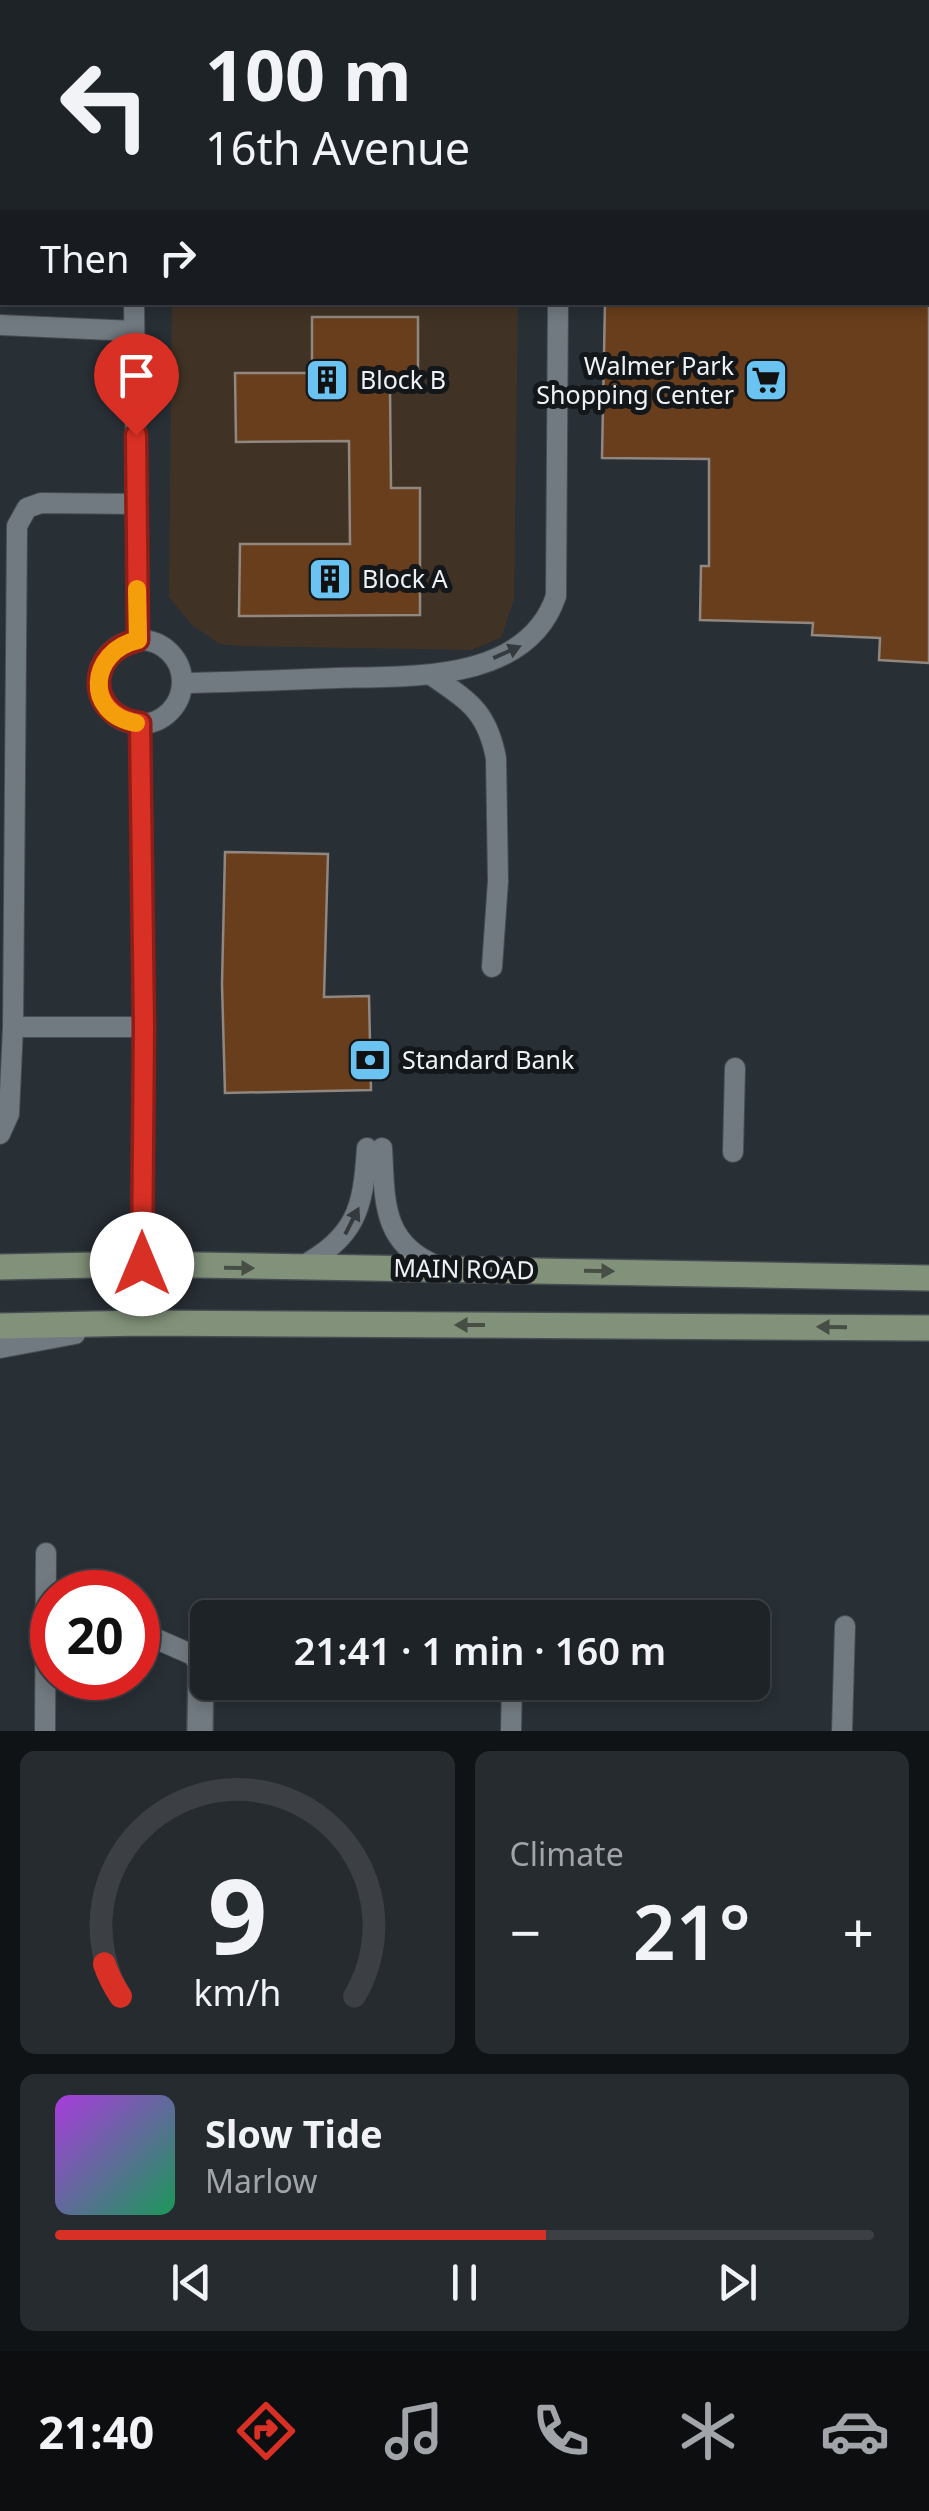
<!DOCTYPE html>
<meta charset="utf-8">
<style>
:root{--surface:#1e2328;--page:#262b30;--text:#f1f3f6;--muted:#a1a4a8;--line:#3c4045;--accent:#d93025}
body{margin:0;font-family:"Noto Sans",sans-serif;background:var(--page);color:var(--text);height:100vh;display:flex;flex-direction:column;font-size:38px;white-space:nowrap}
*{box-sizing:border-box;margin:0}
p{font-size:32px;color:var(--muted)}
.icon{flex:none;width:55px;height:55px;fill:none;stroke:currentColor;stroke-width:2;stroke-linecap:round;stroke-linejoin:round}
.map{position:relative;height:1731px;overflow:hidden}
.sheet{display:flex;flex-direction:column;gap:20px;padding:20px;background:#101316;flex:1}
.sheet>*{flex:none}
.top-card{position:absolute;left:0px;top:0px;width:930px;height:305px;box-shadow:0 5px 15px #0003,0 0 0 2px var(--line);background:#1e2328;color:var(--text);overflow:hidden}
.speed{position:absolute;left:30px;top:1570px;display:flex;gap:20px;font-size:50px;font-weight:700;text-align:center}
.speed>*{display:grid;place-content:center;width:130px;height:130px;border-radius:50%;background:var(--surface);box-shadow:0 5px 15px #0003,0 0 0 2px var(--line);line-height:1}
.speed .limit{border:15px solid #d22;background:#fff;color:#111}
.pin{position:absolute;display:grid;place-items:center;width:85px;height:85px;color:#fff;margin:-102px -42px;border-radius:50% 50% 50% 0;rotate:-45deg;box-shadow:0 0 10px #0007}
.pin .icon{rotate:45deg}
.me{position:absolute;width:110px;margin:-55px;rotate:0deg;stroke-linejoin:round;filter:drop-shadow(0 0 8px #0008)}
.turn{display:flex;align-items:center;gap:35px;height:210px;padding:0 40px;font-size:45px}
.turn .icon{width:130px;height:130px;stroke-width:2.5}
.turn b{display:block;font-size:70px;line-height:85px}
.then{display:flex;align-items:center;height:95px;padding:0 40px;background:#0003;gap:20px;font-size:38px}
.big{font-size:75px;font-weight:600;line-height:1.1}
.sheet .tile{flex:1;display:flex;flex-direction:column;justify-content:center;gap:15px;min-width:0;padding:0 35px;border-radius:15px;background:var(--page)}
.sheet .dial{align-items:center;gap:0}
.dial svg{height:260px;overflow:visible;fill:none;stroke:var(--line);stroke-width:7;stroke-linecap:round;text-anchor:middle}
.dial text{fill:var(--text);stroke:none}
.song{display:flex;align-items:center;gap:30px}
.cover{width:120px;height:120px;border-radius:15px;background:linear-gradient(135deg,hsl(280 70% 55%),hsl(150 70% 35%))}
.played{height:10px;border-radius:5px;background:linear-gradient(90deg,var(--accent) 60%,var(--line) 60%)}
.keys{display:flex;justify-content:space-around;direction:ltr}
.heat{display:flex;justify-content:space-between;align-items:center;font-size:55px;direction:ltr}
.sheet .tiles{flex:1;display:grid;gap:20px;grid-template-columns:1fr 1fr}
.tile:last-child{grid-column:span 2}
.trip{position:absolute;left:190px;top:1600px;width:580px;height:100px;border-radius:15px;background:var(--surface);box-shadow:0 5px 15px #0003,0 0 0 2px var(--line);font-weight:600;line-height:100px;text-align:center}
.tab-bar{display:flex;height:160px;justify-content:space-around;align-items:center;background:#0c0e10;color:var(--muted)}
.tab-bar .icon{width:70px;height:70px}
.tab-bar .active{color:var(--accent)}
.tab-bar b{font-size:45px;color:var(--text)}
.map>svg:first-child{display:block}
</style>
<div class="map">
<svg width="929" height="1731" viewBox="0 0 929 1731">
<rect width="100%" height="100%" fill="#282f35"/>
<!-- commercial -->
<g fill="#403325">
<polygon points="213,0 497,0 502,2 209,2"/>
<polygon points="172,303 518,303 514,599 501,638 471,650 241,646 220,644 192,625 169,597"/>
</g>
<!-- building -->
<g fill="#693e1c" stroke="#908781" stroke-width="2.5">
<polygon points="605,302 929,302 929,663 879,660 880,638 812,635 813,623 700,620 701,566 709,566 709,459 602,458"/>
<polygon points="312,317 418,317 418,387 390,388 391,488 420,488 420,615 239,616 240,544 350,544 349,441 236,442 235,373 312,373"/>
<polygon points="225,852 328,854 324,997 369,996 371,1090 225,1093 222,984"/>
</g>
<g fill="none" stroke-linecap="round" stroke-linejoin="round">
<!-- service casing -->
<g stroke="#464c51" stroke-width="22">
<g id="service">
<polyline points="575,0 579,2"/>
<polyline points="147,2 149,0"/>
<polyline points="928,43 929,43"/>
<polyline points="134,302 138,640"/>
<polyline points="0,325 134,331"/>
<circle cx="140" cy="682" r="42"/>
<path d="M 434,677 C 470,702 487,712 496,758 L 498,881 L 492,967"/>
<path d="M 182,683 C 233,682 284,680 336,678 C 410,676 527,683 556,596 L 558,302"/>
<polyline points="13,1027 144,1027"/>
<polyline points="0,1134 9,1114 13,1027 17,526 27,508 41,503 136,504"/>
<path d="M 382,1148 C 385,1200 381,1244 438,1266"/>
<polyline points="733,1152 735,1068"/>
<path d="M 299,1268 C 356,1236 363,1211 367,1148"/>
<polyline points="128,1325 141,1323 144,1027 141,723"/>
<polyline points="0,1348 75,1334"/>
<polyline points="138,1631 193,1655 201,1668"/>
<polyline points="45,1731 46,1553"/>
<polyline points="511,1731 512,1682"/>
<polyline points="842,1731 845,1626"/>
</g>
</g>
<!-- minor casing -->
<g stroke="#464c51" stroke-width="28">
<polyline id="minor" points="200,1731 201,1668"/>
</g>
<!-- secondary casing -->
<g stroke="#464c51" stroke-width="28">
<g id="secondary">
<polyline points="0,1267 141,1264 929,1278"/>
<polyline points="0,1326 141,1323 929,1328"/>
</g>
</g>
<!-- service -->
<use href="#service" stroke="#717a80" stroke-width="20"/>
<!-- minor -->
<use href="#minor" stroke="#717a80" stroke-width="25"/>
<!-- secondary -->
<use href="#secondary" stroke="#82927a" stroke-width="25"/>
</g>
<!-- one-way arrows -->
<defs><path id="oneway-solid" d="M-6-.8H1V-3.2L6.5 0L1 3.2V.8H-6Z" transform="scale(2.5)"/></defs>
<g fill="#353a3e">
<use href="#oneway-solid" transform="translate(507 652) rotate(-24)"/>
<use href="#oneway-solid" transform="translate(352 1221) rotate(-63)"/>
</g>
<g fill="#464e45">
<use href="#oneway-solid" transform="translate(239 1268) rotate(1)"/>
<use href="#oneway-solid" transform="translate(599 1271) rotate(1)"/>
<use href="#oneway-solid" transform="translate(470 1325) rotate(-180)"/>
<use href="#oneway-solid" transform="translate(832 1327) rotate(-179)"/>
</g>
<g fill="none" stroke-linecap="round" stroke-linejoin="round">
<!-- route casing -->
<g stroke="#8d1f18" stroke-width="25">
<path id="route" d="M 136,435 L 138,640 C 85,652 86,716 140,723 L 144,1026 L 142,1264"/>
</g>
<!-- route -->
<use href="#route" stroke="#d93025" stroke-width="18"/>
<!-- slow -->
<path stroke="#f59e0b" stroke-width="18" d="M 136,723 C 83,714 89,651 138,640 L 137,589"/>
</g>
<!-- icons -->
<defs>
<g id="building-square" transform="scale(2.25)"><rect x="-9" y="-9" width="18" height="18" rx="4" fill="#6bc3f2" stroke="#14171a"/><path d="M-4-6H4V6H1V3H-1V6H-4ZM-2.5-4.3h1.7v1.8h-1.7ZM.8-4.3h1.7v1.8H.8ZM-2.5-1h1.7V.8h-1.7ZM.8-1h1.7V.8H.8Z" fill="#111"/></g>
<g id="supermarket-square" transform="scale(2.25)"><rect x="-9" y="-9" width="18" height="18" rx="4" fill="#6bc3f2" stroke="#14171a"/><path d="M-6-5.5h2.5l.6 2H6L4.5 2H-2.5L-4.4-4H-6ZM-1.5 3.2a1.3 1.3 0 1 0 .1 0ZM3 3.2a1.3 1.3 0 1 0 .1 0Z" fill="#111"/></g>
<g id="bank-square" transform="scale(2.25)"><rect x="-9" y="-9" width="18" height="18" rx="4" fill="#6bc3f2" stroke="#14171a"/><path d="M-6-4H6V4H-6ZM0-2.3a2.3 2.3 0 1 0 0 4.6a2.3 2.3 0 1 0 0-4.6Z" fill="#111"/></g>
</defs>
<g fill-rule="evenodd">
<use href="#building-square" x="327" y="380"/>
<use href="#supermarket-square" x="766" y="380"/>
<use href="#building-square" x="330" y="579"/>
<use href="#bank-square" x="370" y="1060"/>
</g>
<g text-anchor="middle" stroke-width="10" stroke-linejoin="round" paint-order="stroke">
<!-- poi labels -->
<g font-size="25" fill="#edf2f6" stroke="#14171a" text-anchor="start">
<text x="734" y="375" text-anchor="end">Walmer Park<tspan x="734" dy="29">Shopping Center</tspan></text>
<text x="360" y="389">Block B</text>
<text x="362" y="588">Block A</text>
<text x="402" y="1069">Standard Bank</text>
</g>
<!-- street labels -->
<g font-size="25" fill="#edf2f6" stroke="#14171a">
<text transform="translate(464 1269) rotate(1)" y="9">MAIN ROAD</text>
</g>
</g>
</svg>
<div class="speed"><div class="limit">20</div></div>
<div class="pin" style="left:136px;top:435px;background:#d93025"><svg class="icon" aria-label="arrive" viewBox="0 0 24 24"><path d="M6 21V4h12l-3 4 3 4H6"/></svg></div>
<svg class="me" style="left:142px;top:1264px" viewBox="-20 -20 40 40"><circle r="19" fill="#fff"/><path d="M0-13L10 11 0 6-10 11z" fill="#d93025"/></svg>
<div class="trip">21:41 · 1 min · 160 m</div>
<div class="top-card">
<div class="turn"><svg class="icon" aria-label="left" viewBox="0 0 24 24"><path d="M17 20v-9H6M10 6l-5 5 5 5"/></svg><div><b>100 m</b>16th Avenue</div></div>
<div class="then">Then<svg class="icon" aria-label="right" viewBox="0 0 24 24"><path d="M7 20v-9h11M14 6l5 5-5 5"/></svg></div>
</div>
</div>
<section class="sheet">
<div class="tiles">
<div class="tile dial"><svg viewBox="0 0 100 80">
<path d="M14 69A42 42 0 1 1 86 69"/>
<path d="M14 69A42 42 0 0 1 9 59" stroke="#d93025"/>
<text x="50" y="56" font-size="32" font-weight="700">9</text>
<text x="50" y="72" font-size="11">km/h</text>
</svg></div>
<div class="tile"><p>Climate</p>
<div class="heat"><a>−</a><b class="big">21°</b><a>+</a></div>
</div>
<div class="tile">
<div class="song"><i class="cover"></i><div><b>Slow Tide</b><p>Marlow</p></div></div>
<div class="played"></div>
<div class="keys"><svg class="icon" aria-label="previous" viewBox="0 0 24 24"><path d="M18 5L8 12l10 7zM5 5v14"/></svg><svg class="icon" aria-label="pause" viewBox="0 0 24 24"><path d="M8 5v14M16 5v14"/></svg><svg class="icon" aria-label="next" viewBox="0 0 24 24"><path d="M6 5l10 7-10 7zM19 5v14"/></svg></div>
</div>
</div>
</section>
<nav class="tab-bar">
<b>21:40</b>
<svg class="icon active" aria-label="directions" viewBox="0 0 24 24"><path d="M12 3l9 9-9 9-9-9zM9 14v-3h6M13 9l2 2-2 2"/></svg>
<svg class="icon" aria-label="music" viewBox="0 0 24 24"><path d="M9 18V5l10-2v13"/><circle cx="6" cy="18" r="3"/><circle cx="16" cy="16" r="3"/></svg>
<svg class="icon" aria-label="phone" viewBox="0 0 24 24"><path d="M5 4h4l2 5-3 2q2 4 5 5l2-3 5 2v4C11 20 4 13 5 4z"/></svg>
<svg class="icon" aria-label="climate" viewBox="0 0 24 24"><path d="M12 3v18M4 7l16 10M4 17L20 7"/></svg>
<svg class="icon" aria-label="car" viewBox="0 0 24 24"><path d="M5 17H2v-5l4-1 3-4h7l3 4 3 1v5h-3M9 17h6M6 11h13"/><circle cx="7" cy="17" r="2"/><circle cx="17" cy="17" r="2"/></svg>
</nav>
